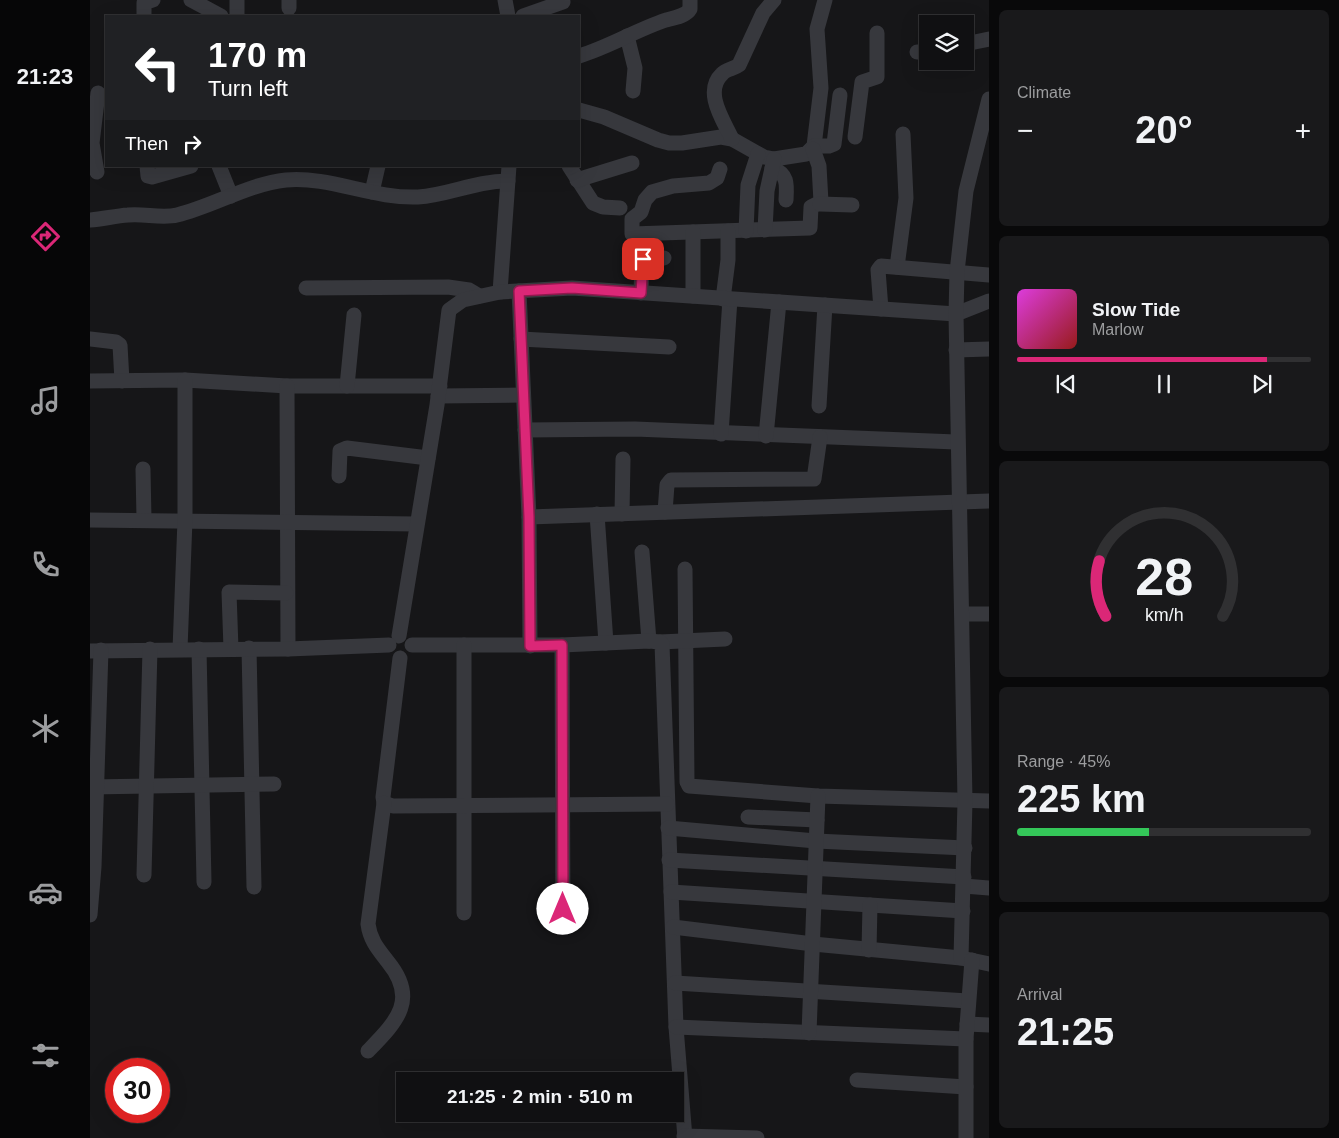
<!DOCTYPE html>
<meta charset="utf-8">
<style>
:root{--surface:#101012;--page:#19191b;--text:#f1f3f6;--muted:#9c9d9f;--line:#303032;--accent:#db2777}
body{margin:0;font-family:Helvetica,sans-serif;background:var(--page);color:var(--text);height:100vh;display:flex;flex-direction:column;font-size:19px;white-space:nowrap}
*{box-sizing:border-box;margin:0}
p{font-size:16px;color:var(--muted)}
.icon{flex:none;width:28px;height:28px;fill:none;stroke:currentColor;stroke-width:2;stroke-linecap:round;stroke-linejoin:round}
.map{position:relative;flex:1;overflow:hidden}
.details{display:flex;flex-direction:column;gap:10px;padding:10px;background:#09090a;width:350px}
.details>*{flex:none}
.hud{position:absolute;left:15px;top:15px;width:475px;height:152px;border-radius:0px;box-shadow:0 5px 20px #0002,0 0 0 1px var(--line);background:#202124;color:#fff;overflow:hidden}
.buttons{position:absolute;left:829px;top:15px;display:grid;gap:10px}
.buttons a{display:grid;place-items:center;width:55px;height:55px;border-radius:0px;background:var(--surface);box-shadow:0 5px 20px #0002,0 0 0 1px var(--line);font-size:25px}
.speed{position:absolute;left:15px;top:1058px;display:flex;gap:10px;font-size:25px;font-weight:700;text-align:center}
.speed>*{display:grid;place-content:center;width:65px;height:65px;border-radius:50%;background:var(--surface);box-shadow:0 5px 20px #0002,0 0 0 1px var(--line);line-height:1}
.speed .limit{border:8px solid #d22;background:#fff;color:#111}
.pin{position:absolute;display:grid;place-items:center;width:42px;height:42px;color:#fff;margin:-21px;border-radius:10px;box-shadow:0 2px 8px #0006}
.me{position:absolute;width:55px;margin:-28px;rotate:0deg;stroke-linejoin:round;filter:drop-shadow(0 0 4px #0008)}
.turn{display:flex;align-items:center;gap:18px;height:105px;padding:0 20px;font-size:22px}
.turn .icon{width:65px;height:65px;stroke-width:2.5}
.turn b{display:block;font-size:35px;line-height:42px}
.then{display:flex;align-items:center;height:48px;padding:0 20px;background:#0003;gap:10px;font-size:19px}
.big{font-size:38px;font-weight:800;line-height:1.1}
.details .tile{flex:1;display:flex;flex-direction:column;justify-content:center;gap:8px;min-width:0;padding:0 18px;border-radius:8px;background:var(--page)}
.details .dial{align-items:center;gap:0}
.dial svg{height:130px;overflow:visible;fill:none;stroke:var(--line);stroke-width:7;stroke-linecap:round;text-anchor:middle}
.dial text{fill:var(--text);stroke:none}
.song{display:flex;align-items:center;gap:15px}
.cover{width:60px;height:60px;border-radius:8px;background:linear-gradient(135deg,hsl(300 70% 55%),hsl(0 70% 35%))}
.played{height:5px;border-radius:2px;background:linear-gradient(90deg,var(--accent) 85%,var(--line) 85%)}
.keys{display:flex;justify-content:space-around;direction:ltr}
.heat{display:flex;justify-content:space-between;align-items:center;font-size:28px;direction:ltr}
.charge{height:8px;border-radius:4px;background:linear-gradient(90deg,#34c759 45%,var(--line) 0)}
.trip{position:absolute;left:306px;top:1072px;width:288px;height:50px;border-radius:0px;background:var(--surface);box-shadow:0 5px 20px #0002,0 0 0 1px var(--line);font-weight:800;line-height:50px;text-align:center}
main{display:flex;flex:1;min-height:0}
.menu{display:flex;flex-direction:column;width:90px;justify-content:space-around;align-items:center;background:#060607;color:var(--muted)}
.menu .icon{width:35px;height:35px}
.menu .on{color:var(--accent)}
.menu b{font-size:22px;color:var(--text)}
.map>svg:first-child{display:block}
</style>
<main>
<nav class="menu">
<b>21:23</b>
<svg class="icon on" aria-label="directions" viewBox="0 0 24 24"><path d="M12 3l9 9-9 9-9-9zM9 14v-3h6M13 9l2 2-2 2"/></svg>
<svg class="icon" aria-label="music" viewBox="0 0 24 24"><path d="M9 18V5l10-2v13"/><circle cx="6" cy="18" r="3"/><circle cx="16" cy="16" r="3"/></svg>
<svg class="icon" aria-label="phone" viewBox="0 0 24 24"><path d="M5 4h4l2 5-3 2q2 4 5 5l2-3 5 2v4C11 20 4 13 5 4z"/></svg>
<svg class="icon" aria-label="climate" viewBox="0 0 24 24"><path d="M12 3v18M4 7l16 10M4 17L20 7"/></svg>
<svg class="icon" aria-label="car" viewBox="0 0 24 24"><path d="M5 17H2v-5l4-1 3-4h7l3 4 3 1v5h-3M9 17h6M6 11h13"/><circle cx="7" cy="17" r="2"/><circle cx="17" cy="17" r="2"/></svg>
<svg class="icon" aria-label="filters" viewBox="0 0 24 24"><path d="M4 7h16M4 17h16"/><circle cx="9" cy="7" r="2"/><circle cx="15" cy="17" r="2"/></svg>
</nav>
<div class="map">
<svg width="899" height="1138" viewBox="0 0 899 1138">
<rect width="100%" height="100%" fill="#161618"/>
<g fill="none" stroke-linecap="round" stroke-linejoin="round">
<!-- minor -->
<g stroke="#37383d" stroke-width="15">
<polyline points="101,0 131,16"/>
<polyline points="415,0 418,16"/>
<polyline points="199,8 199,0"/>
<polyline points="54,16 54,3 63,0"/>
<polyline points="147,16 147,0"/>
<polyline points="433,16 473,2"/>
<polyline points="537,36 545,68 543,91"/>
<polyline points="875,44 899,39"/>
<polyline points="827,52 838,52"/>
<path d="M 489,56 C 519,47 546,30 576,20 C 584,18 596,16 600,9 L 600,0"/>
<polyline points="489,110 514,117 568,140 579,143 592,143 631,137 642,139 674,157 684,159 716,154 724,146 731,88 727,29 735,0"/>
<polyline points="765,137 772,82 787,77 787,33"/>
<path d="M 642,139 C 634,121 613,92 632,74 C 636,69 644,69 649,65 L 673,13 L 684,0"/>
<polyline points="724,146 739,146 744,144 750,95"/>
<polyline points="57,166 58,176 62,177 101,166"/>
<polyline points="129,166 141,196"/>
<polyline points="479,166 503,203 513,207 530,208"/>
<path d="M 682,168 C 698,174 697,184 696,200"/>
<polyline points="630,169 627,178 619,183 583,186 562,192 555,200 551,212 542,219 542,234 720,228 721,207 731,202 729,166 723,149"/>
<polyline points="7,172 2,143 8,93"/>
<polyline points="487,180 542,163"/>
<polyline points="282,192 288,166"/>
<polyline points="730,204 762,205"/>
<path d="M 0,220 C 13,219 25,216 38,215 C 54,213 71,219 87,215 C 124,206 158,184 196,180 C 240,176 283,199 328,197 C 359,195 385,181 418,181"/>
<polyline points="675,230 677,191 684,159"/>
<polyline points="656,231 658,185 668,154"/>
<polyline points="603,232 603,296"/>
<polyline points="807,267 816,198 813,134"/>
<polyline points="216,288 358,287 379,290 389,296"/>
<polyline points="429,291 439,517 440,646"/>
<polyline points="410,292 419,166"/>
<polyline points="551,293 552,260 574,258"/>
<polyline points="633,299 638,260 638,231"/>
<polyline points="791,309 788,270 791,266 899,275"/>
<polyline points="0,339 26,342 30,345 32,381"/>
<polyline points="431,339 579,347"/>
<polyline points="866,350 899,349"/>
<polyline points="0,381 95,380 197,386 350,386"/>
<polyline points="197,386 198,649"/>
<polyline points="257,386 264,315"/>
<polyline points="348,396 433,395"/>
<polyline points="729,406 735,305"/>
<polyline points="435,430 545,429 866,442"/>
<polyline points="631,434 640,299"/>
<polyline points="676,436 689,302"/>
<polyline points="53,469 54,519"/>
<polyline points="249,476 250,451 257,448 338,458"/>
<polyline points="575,512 577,485 581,480 724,479 730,437"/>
<polyline points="507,514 516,643"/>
<polyline points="532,514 533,459"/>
<polyline points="439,517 899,501"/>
<polyline points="0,520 326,524"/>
<polyline points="552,552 559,641"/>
<polyline points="595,569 597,782 599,786 728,796 899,801"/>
<polyline points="872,614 899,614"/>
<polyline points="309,636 347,405 359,310 373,300 410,292 482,288 866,314 899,301"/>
<polyline points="570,642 635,639"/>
<polyline points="322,645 472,645 559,641 570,642 572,644 586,1027 595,1138"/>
<polyline points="374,645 374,913"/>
<polyline points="472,645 473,927"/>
<polyline points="159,648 164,887"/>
<polyline points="90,649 95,520 95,380"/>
<polyline points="109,649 114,882"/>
<polyline points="141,649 139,592 196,593"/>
<polyline points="0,651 198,649 299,645"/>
<polyline points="310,658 293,797 294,803 303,806 577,804"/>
<polyline points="0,787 184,784"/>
<polyline points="658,817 727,820"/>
<polyline points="578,828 726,841 875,848"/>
<polyline points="579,860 874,877"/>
<polyline points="54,875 60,649"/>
<polyline points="874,886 899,888"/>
<polyline points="581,892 873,911"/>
<polyline points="0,915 4,867 11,650"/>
<polyline points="583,927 723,944 871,958 899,964"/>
<polyline points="779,950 780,905"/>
<polyline points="871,958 875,801 866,314 867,272 876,191 899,99"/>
<polyline points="585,983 878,1001"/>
<polyline points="877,1024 899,1025"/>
<polyline points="586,1027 876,1039"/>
<polyline points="719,1033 728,796"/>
<path d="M 278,1051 C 306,1022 329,1000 298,962 C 288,949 280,940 278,924 L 294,803"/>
<polyline points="767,1080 876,1087"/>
<polyline points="594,1136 667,1138"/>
<polyline points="876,1138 876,1039 882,960"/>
</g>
</g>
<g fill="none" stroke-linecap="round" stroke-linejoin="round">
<!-- route casing -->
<g stroke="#8e194d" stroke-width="12">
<polyline id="route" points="473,909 472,645 440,646 439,517 429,291 482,288 551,293 553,259"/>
</g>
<!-- route -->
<use href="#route" stroke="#db2777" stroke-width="9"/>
</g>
</svg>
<div class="buttons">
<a><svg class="icon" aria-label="layers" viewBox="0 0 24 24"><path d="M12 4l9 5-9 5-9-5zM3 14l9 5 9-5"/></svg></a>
</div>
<div class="speed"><div class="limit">30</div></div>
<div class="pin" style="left:553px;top:259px;background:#d93025"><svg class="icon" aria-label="arrive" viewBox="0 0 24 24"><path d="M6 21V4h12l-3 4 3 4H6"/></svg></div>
<svg class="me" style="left:473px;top:909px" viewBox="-20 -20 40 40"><circle r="19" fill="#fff"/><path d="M0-13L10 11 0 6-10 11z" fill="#db2777"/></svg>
<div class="trip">21:25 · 2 min · 510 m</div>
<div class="hud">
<div class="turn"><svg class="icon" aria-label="left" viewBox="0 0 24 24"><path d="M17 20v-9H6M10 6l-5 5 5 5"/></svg><div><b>170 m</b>Turn left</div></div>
<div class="then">Then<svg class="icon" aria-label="right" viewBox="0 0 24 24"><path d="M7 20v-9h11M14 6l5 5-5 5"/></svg></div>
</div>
</div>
<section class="details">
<div class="tile"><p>Climate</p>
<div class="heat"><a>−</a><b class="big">20°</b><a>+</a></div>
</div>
<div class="tile">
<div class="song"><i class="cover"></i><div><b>Slow Tide</b><p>Marlow</p></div></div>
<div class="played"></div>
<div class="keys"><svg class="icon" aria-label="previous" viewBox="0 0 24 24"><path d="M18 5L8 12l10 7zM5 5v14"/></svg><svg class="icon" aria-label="pause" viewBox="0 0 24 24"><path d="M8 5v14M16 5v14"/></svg><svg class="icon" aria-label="next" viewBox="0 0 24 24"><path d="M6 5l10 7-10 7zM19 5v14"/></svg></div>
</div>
<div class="tile dial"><svg viewBox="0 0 100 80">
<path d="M14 69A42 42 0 1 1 86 69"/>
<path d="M14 69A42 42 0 0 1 10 35" stroke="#db2777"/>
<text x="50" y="56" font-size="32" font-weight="700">28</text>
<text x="50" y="72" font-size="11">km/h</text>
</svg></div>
<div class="tile"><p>Range · 45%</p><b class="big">225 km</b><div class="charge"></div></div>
<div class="tile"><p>Arrival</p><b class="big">21:25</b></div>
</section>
</main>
